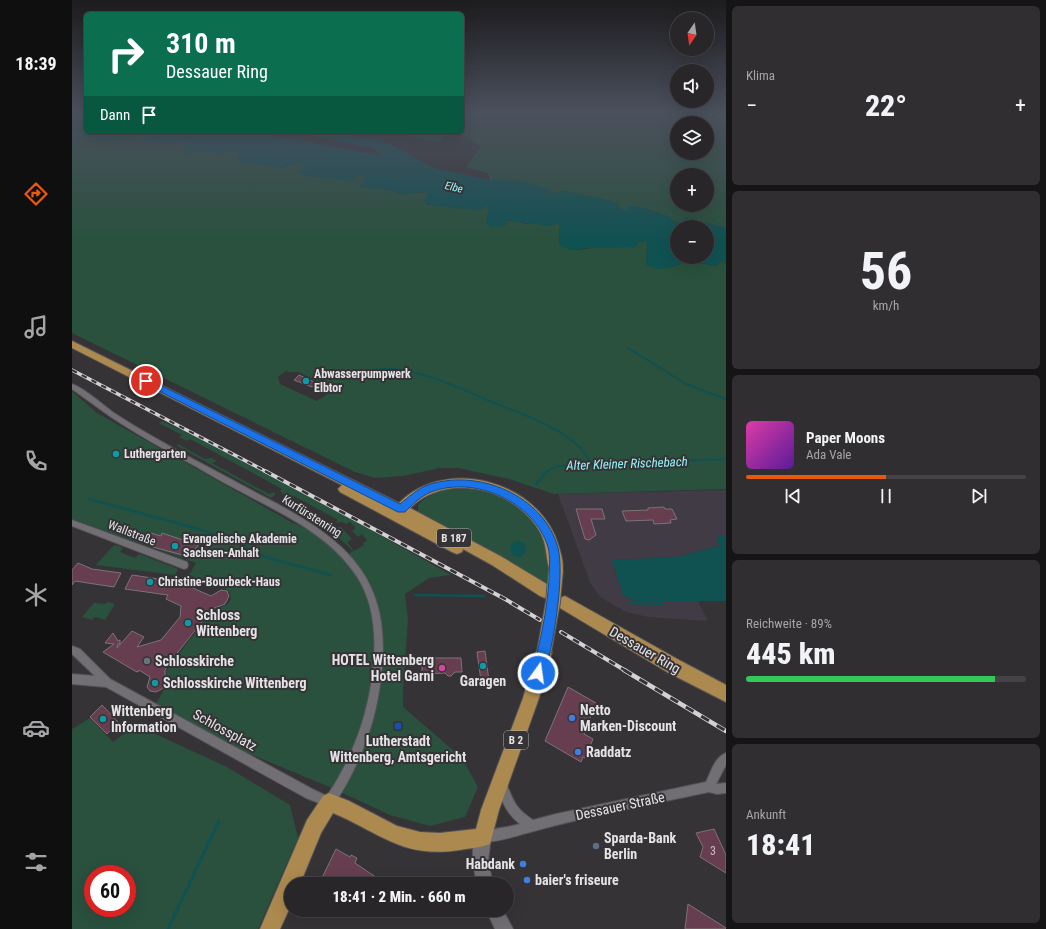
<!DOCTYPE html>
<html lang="de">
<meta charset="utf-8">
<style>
:root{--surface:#282628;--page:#302e30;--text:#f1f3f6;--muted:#a5a5a8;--line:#444345;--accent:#ea580c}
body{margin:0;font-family:"Roboto Condensed",sans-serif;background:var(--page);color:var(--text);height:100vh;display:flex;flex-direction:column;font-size:15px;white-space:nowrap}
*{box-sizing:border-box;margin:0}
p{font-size:13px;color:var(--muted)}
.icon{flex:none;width:22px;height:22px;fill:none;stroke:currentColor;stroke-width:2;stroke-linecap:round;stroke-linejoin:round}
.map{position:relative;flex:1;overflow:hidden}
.side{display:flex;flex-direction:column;gap:6px;padding:6px;background:#161516;width:320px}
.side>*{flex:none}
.banner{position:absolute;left:12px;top:12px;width:380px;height:122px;border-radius:6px;box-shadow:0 4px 16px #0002,0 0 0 1px var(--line);background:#0b6e4f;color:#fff;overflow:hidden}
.needle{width:26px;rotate:193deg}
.fabs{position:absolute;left:598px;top:12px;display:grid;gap:8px}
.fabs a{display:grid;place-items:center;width:44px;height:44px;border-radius:50%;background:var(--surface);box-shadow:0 4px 16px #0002,0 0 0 1px var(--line);font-size:20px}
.speed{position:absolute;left:12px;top:865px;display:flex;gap:8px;font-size:20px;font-weight:700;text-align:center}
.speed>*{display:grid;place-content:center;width:52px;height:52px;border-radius:50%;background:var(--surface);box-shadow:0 4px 16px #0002,0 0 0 1px var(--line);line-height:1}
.speed .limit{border:6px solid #d22;background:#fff;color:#111}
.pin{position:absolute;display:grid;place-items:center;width:34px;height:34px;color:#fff;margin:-17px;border:2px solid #fff;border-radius:50%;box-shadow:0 1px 4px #0007}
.me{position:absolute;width:44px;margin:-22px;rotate:14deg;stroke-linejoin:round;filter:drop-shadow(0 0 3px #0008)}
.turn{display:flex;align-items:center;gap:14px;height:84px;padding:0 16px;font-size:18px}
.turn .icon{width:52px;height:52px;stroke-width:2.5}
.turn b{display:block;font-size:28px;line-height:34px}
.then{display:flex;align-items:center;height:38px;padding:0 16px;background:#0003;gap:8px;font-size:15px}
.big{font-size:30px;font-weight:800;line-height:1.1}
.side .card{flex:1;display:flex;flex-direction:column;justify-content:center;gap:6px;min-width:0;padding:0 14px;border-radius:6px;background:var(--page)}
.side .dial{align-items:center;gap:0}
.dial b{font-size:52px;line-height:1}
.song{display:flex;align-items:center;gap:12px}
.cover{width:48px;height:48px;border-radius:6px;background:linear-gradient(135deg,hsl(320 70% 55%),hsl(270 70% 35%))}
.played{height:4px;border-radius:2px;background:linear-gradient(90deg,var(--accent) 50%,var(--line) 50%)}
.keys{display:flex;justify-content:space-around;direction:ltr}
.heat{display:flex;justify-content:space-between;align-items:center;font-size:22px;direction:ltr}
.charge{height:6px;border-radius:3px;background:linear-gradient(90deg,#34c759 89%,var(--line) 0)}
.trip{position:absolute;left:212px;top:877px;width:230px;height:40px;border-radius:20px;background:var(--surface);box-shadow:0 4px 16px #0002,0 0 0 1px var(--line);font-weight:800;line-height:40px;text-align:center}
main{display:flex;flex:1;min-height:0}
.dock{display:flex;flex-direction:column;width:72px;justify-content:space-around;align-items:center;background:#100f10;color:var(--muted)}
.dock .icon{width:28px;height:28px}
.dock .active{color:var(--accent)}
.dock b{font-size:18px;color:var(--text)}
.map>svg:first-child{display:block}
</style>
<main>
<nav class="dock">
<b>18:39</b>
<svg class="icon active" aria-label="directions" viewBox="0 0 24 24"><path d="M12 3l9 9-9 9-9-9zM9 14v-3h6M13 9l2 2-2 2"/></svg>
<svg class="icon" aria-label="music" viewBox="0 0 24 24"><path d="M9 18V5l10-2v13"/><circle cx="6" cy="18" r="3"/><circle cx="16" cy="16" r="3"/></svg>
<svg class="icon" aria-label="phone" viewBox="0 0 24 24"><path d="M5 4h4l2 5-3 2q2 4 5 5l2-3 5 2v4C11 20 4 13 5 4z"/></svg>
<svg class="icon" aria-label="climate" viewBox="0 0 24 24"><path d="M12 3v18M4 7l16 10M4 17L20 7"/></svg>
<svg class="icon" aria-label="car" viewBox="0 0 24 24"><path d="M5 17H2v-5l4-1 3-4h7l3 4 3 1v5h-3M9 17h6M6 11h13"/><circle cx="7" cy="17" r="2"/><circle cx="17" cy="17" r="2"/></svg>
<svg class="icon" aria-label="filters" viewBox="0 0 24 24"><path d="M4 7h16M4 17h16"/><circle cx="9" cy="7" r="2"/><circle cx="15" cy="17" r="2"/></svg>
</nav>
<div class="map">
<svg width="654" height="929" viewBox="0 0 654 929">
<rect width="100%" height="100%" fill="#353336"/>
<!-- built -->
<polygon fill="#413b45" points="654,490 654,536 645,536 647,546 604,557 540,560 551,595 559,600 567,601 625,599 636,621 576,617 554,612 528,597 518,582 486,494"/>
<!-- green -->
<g fill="#29513e" fill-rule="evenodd">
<path d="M 390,111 L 654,113 L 654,228 L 614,218 L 609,223 L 599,221 L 587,213 L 562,206 L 556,210 L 549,210 L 545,203 L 531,199 L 491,191 L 478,194 L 418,180 L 416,173 L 394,167 L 409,146 L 387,132 L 390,132 ZM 605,123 L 635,123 L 635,153 L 605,153 ZM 605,175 L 635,175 L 635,205 L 605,205 Z"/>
<path d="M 11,129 L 14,129 L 14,132 L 3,141 L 22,138 L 36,141 L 57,139 L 74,134 L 69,142 L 100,144 L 116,140 L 111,155 L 129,152 L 149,154 L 168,150 L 165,161 L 211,168 L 224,163 L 232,163 L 234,176 L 282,180 L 287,176 L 294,176 L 289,187 L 317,190 L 327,194 L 354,192 L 356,194 L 354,204 L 362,206 L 409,210 L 413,206 L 415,206 L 417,208 L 414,223 L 443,220 L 454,224 L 464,223 L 477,226 C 480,224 484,221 488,225 L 487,244 L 505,250 L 575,241 L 574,265 L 597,268 L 616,261 L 645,266 L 649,260 L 654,264 L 654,489 L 482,494 L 437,479 L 386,468 L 368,468 L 331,476 L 303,478 L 283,472 L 0,333 L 0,133 ZM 214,371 L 217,372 L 226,372 L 263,389 L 245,401 L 208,384 L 206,377 Z"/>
<polygon points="328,132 373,132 368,141 365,142 333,135"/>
<path d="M 0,391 L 25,413 L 219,522 C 239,529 256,543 272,557 L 281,551 L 264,535 L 208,502 L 211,501 L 261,528 L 269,527 L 280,539 L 275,542 L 282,551 L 292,545 L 291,543 L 295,540 L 290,534 L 286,537 L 280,531 L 284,528 L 278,522 L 274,524 L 270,522 L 263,523 L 266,520 L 222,496 L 217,500 L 208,491 L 210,489 L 118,439 L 115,441 L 107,437 L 110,435 L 87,423 L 90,421 L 109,430 L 110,429 L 228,490 L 379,575 L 357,578 L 333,594 L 336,620 L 331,690 L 331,707 L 390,758 L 406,787 L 393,817 L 358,826 L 318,815 L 260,788 L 173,752 L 84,704 L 96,682 L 94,671 L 141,609 L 155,605 L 159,599 L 158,593 L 154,589 L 117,575 L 124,563 L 0,519 Z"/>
<polygon points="106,444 133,459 139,458 145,461 140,463 197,494 203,492 203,495 199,498 105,446"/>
<path d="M 376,488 C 394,488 413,488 430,496 C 457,510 477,540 479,570 C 480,576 479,582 479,588 L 348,515 L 346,511 L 346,505 C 355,495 363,492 376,488 Z"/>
<polygon points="44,545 51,548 48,552 63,558 67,554 106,569 103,575 24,565 41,546"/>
<polygon points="36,602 43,604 33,620 23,617 20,620 10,617 22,603 34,604"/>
<path d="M 18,718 L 41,742 L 64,725 L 155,767 L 218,805 L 226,838 L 186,929 L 0,929 L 0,729 ZM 21,874 L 55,874 L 55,908 L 21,908 Z"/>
</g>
<!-- water -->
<g fill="#105152" fill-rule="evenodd">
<polygon points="0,113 14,113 14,129 11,129 0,133"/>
<path d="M 14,132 L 181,132 L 311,156 L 300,148 L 222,132 L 265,132 L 309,141 L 319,144 L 361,168 L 418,180 L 436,179 L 463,184 L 477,189 L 476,192 L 478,194 L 491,191 L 531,199 L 545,203 L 549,210 L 556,210 L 556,206 L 562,206 L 599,217 L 600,221 L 609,223 L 614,218 L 654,228 L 654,264 L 649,260 L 645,266 L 616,261 L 597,268 L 586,269 L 574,265 L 575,241 L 566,242 L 564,247 L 517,248 L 498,250 L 487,244 L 488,225 L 484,223 L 481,226 C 472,227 463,221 454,224 L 451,222 L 435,220 L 434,226 L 419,227 L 414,223 L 417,208 L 415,206 L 413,206 L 409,210 L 362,206 L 351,202 L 356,194 L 354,192 L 327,194 L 317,190 L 289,187 L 288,184 L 291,182 L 293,176 L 287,176 C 285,177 284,179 282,180 C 273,182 236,176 226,174 L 227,170 L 232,167 L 232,163 L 224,163 C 213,173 180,163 164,161 L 168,150 L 149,154 L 129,152 L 110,155 L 115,140 L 100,144 L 69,142 L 74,134 L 57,139 L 36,141 L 22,138 L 2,141 ZM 605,227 L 635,227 L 635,257 L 605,257 Z"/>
<polygon points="645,536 654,536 654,601 567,601 559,600 551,595 540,560 604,557 647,546"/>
<circle cx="446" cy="549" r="8"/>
</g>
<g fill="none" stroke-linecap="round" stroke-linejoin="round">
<!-- stream-far2 -->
<g stroke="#105152" stroke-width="2">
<polyline points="556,348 614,384 654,399"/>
<path d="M 268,379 C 285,372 303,368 322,369 C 357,373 387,388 420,402 C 447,413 509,433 518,464"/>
<polyline points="474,472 485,466 654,459"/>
</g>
<!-- stream-far1 -->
<g stroke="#105152" stroke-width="2.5">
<polyline points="464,484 475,471"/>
<polyline points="17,499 120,527 163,541 193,557 259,575"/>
<polyline points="343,595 412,596"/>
<polyline points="559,603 590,604 590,601"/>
</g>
<!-- stream -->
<polyline stroke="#105152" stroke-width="3" points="96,929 147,821"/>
</g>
<!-- building -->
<g fill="#673e4f" stroke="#7a7476">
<polygon points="227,375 245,383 240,387 222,380"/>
<polygon points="592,507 593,509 600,509 605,519 598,520 599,523 582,524 581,520 554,521 550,511 576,510 576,508"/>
<polygon points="504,509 530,509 533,519 519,519 524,535 517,540 513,539"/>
<polygon points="79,533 89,536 90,533 126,545 118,557 81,547 82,545 72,542"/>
<polygon points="6,563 20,569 49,573 42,587 3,581 0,585 0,570"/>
<polygon points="60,575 107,582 139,596 149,590 155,591 157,596 153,604 140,609 99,661 93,670 93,684 90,689 84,692 78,691 75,687 78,677 67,670 66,672 63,671 31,652 42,644 33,643 41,633 46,641 48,640 48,644 46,644 45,648 60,631 72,637 65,647 89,640 108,617 109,606 94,599 96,595 53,589"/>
<polygon points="413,651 417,681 409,681 405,652"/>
<polygon points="350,658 389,658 390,672 383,672 379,676 376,676 373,673 350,674"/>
<polygon points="496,687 524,703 512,734 521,739 513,758 511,757 509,762 473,741"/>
<polygon points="30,705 46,722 35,734 18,717"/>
<polygon points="642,829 654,855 654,873 628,857 631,847 624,833"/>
<polygon points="264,849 278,857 279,855 285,858 283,863 314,884 247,884"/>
<polygon points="616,904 654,928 654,929 613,929"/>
</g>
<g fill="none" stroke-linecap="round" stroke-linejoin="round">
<!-- street casing -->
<g stroke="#545256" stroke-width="2">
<g id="street">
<path d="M 0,384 C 12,388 31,405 42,413 C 66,429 91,442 115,456 C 142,470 169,485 196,499 C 276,541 321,579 309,677 C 304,724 287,767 261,806 L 257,807 L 234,798 L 34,687 L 0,684 L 0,674 L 23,676 L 0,654 L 0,646 L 8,649 L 38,679 L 242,790 L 255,796 C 279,760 294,721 300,678 C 305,642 304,601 281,571 C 256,536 215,516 179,497 C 160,487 141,477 123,466 C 95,451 66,435 39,417 C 26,408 13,398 0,389 Z"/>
<polygon points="0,520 115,562 116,565 115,568 112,569 0,526"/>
<path d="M 654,753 L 654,765 L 644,784 L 654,783 L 654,793 L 645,794 L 637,792 C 576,805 514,816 455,833 C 444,836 417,845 407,841 L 406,837 L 407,833 C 420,828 435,828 448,824 C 435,814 430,802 425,787 L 426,783 L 430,782 L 434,783 C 442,802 443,808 461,820 L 484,814 L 634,782 C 639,772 642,758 654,753 Z"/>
</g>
</g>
<!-- secondary casing -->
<g stroke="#545256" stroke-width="2">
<g id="secondary">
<path d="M 411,829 L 417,831 L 419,837 L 416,861 L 421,884 L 405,884 C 401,866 398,849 405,831 Z"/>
<polygon points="414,910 431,910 441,929 423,929"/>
</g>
</g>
<!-- primary casing -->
<g stroke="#545256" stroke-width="2">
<g id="primary">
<path d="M 0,341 L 327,503 C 375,455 469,482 487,547 C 489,555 493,565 489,573 L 484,575 L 479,573 C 473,561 476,545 468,532 C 443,488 375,471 338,508 L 430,557 L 478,586 L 480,591 L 478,596 L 473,598 L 468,596 L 420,565 L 391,549 L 390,552 L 385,554 L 380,552 L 268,492 L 266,489 L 270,485 L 0,348 Z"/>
<polygon points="493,596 607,660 654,685 654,702 595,672 488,608 486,603 488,598"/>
<path d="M 472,644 L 477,647 L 480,652 L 467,698 L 427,810 L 418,844 C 408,848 398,848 388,850 C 330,859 309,833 261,813 L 249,833 L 228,884 L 219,884 L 219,905 L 208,929 L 188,929 L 235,820 L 251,796 L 257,793 L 277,801 L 325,826 L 348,832 L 368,833 L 404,829 L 409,810 L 451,698 L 464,652 L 467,647 Z"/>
</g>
</g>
<!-- street -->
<use href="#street" fill="#716f73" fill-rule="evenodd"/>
<!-- secondary -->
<use href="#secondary" fill="#716f73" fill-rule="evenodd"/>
<!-- primary -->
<use href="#primary" fill="#ac894f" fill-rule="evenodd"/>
<!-- rail-far2 casing -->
<g stroke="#d3d1d4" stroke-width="3.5">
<polyline id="rail-far2" points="0,370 195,472"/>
</g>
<!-- rail-far1 casing -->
<g stroke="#d3d1d4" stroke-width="4">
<g id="rail-far1">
<polyline points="193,471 433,599 468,620"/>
<polyline points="489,632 554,671"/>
</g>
</g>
<!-- rail casing -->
<g stroke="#d3d1d4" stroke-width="4.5">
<polyline id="rail" points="552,670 654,731"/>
</g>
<!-- rail-far2 -->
<use href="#rail-far2" stroke="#353336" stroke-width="2" stroke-dasharray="5.5" stroke-linecap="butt"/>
<!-- rail-far1 -->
<use href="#rail-far1" stroke="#353336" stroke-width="2.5" stroke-dasharray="7" stroke-linecap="butt"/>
<!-- rail -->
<use href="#rail" stroke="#353336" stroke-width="3" stroke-dasharray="9" stroke-linecap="butt"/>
<!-- primary-bridge casing -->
<g stroke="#545256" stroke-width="16" stroke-linecap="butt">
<polyline id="primary-bridge" points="472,652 481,602 484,569"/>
</g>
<!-- primary-bridge -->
<use href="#primary-bridge" stroke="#ac894f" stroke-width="14"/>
</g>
<!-- sky -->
<linearGradient id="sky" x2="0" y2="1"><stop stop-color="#1d1c1e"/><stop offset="0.46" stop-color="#4b505d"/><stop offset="1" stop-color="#4b505d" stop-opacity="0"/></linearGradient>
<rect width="654" height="242" fill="url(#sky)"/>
<!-- route -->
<path fill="#1a73e8" stroke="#114b97" d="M 74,378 L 328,504 C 337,497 345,489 356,485 C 405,468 472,495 486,548 C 493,574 481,651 471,677 L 466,679 L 462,677 L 460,673 C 468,642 475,612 477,580 C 477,569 479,558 476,547 C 462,502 403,475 359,492 C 349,496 341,504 333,512 L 326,512 L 71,383 L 71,379 Z"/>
<!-- markers -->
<g fill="#0f9aa8" stroke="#353336" stroke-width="1.5">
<circle cx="234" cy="381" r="4"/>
<circle cx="44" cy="454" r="4"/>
<circle cx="103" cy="546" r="4"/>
<circle cx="78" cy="582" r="4"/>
<circle cx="116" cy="623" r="4"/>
<circle cx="411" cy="666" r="4"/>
<circle cx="83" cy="683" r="4"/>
<circle cx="31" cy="719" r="4"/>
</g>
<circle fill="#6b7280" stroke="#353336" stroke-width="1.5" cx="75" cy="661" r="4"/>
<circle fill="#d1479c" stroke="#353336" stroke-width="1.5" cx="370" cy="668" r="4"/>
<g fill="#3f7fe0" stroke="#353336" stroke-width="1.5">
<circle cx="500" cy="718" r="4"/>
<circle cx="506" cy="752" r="4"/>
<circle cx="451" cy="864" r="4"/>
<circle cx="455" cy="880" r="4"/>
</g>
<rect fill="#1a4fb4" stroke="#353336" stroke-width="1.5" x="322" y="722" width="8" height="8" rx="2"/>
<circle fill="#5c6f8a" stroke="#353336" stroke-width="1.5" cx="524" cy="846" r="4"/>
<g text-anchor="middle" stroke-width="4" stroke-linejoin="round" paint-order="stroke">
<!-- far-water labels -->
<g font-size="11" font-style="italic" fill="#95f5f8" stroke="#353336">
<text transform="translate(382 187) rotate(13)" y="4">Elbe</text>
</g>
<!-- shield labels -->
<g fill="#353336" stroke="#b0aeb1" stroke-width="1">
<rect x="365" y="529" width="34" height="18" rx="3"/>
<rect x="432" y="731" width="24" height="18" rx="3"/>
</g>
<g font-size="11" font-weight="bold" fill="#e5e3e6">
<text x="382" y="542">B 187</text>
<text x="444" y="744">B 2</text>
</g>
<!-- poi labels -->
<g font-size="12" font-weight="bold" fill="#e5e3e6" stroke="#353336" text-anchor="start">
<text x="242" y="378">Abwasserpumpwerk<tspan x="242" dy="14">Elbtor</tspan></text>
<text x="52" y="458">Luthergarten</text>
<text x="111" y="543">Evangelische Akademie<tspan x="111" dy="14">Sachsen-Anhalt</tspan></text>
<text x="86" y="586">Christine-Bourbeck-Haus</text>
</g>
<!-- street labels -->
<g font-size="12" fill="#e5e3e6" stroke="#353336">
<text transform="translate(240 516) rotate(32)" y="4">Kurfürstenring</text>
<text transform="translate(60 533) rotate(21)" y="4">Wallstraße</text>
</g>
<!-- near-number labels -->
<g font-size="12" fill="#c6bac0">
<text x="641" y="855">3</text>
</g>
<!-- water labels -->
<g font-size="13" font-style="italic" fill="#95f5f8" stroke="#353336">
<text transform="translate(555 463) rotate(-2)" y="5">Alter Kleiner Rischebach</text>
</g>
<!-- near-poi labels -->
<g font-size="14" font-weight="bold" fill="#e5e3e6" stroke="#353336" text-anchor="start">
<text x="124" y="620">Schloss<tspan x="124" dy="16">Wittenberg</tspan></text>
<text x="362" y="665" text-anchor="end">HOTEL Wittenberg<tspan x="362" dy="16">Hotel Garni</tspan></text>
<text x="83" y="666">Schlosskirche</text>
<text x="411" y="686" text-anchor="middle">Garagen</text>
<text x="91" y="688">Schlosskirche Wittenberg</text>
<text x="508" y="715">Netto<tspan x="508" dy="16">Marken-Discount</tspan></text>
<text x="39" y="716">Wittenberg<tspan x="39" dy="16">Information</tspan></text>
<text x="326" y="746" text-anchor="middle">Lutherstadt<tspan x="326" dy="16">Wittenberg, Amtsgericht</tspan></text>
<text x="514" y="757">Raddatz</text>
<text x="532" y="843">Sparda-Bank<tspan x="532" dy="16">Berlin</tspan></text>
<text x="443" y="869" text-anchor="end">Habdank</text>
<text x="463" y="885">baier's friseure</text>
</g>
<!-- near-street labels -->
<g font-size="14" fill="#e5e3e6" stroke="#353336">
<text transform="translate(573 650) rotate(30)" y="5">Dessauer Ring</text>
<text transform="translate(153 730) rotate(29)" y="5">Schlossplatz</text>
<text transform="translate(548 806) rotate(-12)" y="5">Dessauer Straße</text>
</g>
</g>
</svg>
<div class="fabs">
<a><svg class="needle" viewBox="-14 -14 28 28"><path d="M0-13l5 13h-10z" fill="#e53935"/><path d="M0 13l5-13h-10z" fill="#a5a5a8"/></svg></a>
<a><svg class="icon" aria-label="sound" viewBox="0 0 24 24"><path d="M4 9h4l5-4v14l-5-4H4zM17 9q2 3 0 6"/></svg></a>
<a><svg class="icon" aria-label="layers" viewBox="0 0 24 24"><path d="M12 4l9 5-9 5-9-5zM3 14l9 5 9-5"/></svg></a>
<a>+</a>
<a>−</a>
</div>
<div class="speed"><div class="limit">60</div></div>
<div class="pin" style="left:74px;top:381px;background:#d93025"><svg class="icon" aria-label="arrive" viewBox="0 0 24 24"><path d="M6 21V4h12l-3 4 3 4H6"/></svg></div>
<svg class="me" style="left:466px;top:673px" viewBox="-20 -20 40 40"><circle r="17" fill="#1a73e8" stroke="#fff" stroke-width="3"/><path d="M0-11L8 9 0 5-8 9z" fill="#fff"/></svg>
<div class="trip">18:41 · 2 Min. · 660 m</div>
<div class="banner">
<div class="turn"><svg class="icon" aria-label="right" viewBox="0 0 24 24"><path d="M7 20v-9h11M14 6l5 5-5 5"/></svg><div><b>310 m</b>Dessauer Ring</div></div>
<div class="then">Dann<svg class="icon" aria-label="arrive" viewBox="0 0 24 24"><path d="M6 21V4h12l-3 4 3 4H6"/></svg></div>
</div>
</div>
<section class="side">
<div class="card"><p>Klima</p>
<div class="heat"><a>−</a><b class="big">22°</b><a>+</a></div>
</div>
<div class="card dial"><b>56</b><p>km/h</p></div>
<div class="card">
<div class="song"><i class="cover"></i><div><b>Paper Moons</b><p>Ada Vale</p></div></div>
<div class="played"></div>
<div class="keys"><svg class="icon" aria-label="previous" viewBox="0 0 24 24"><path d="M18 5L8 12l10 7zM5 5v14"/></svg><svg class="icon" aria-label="pause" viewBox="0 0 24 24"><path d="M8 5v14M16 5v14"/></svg><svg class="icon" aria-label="next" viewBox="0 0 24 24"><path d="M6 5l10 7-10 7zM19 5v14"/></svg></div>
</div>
<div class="card"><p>Reichweite · 89%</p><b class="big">445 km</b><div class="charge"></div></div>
<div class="card"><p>Ankunft</p><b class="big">18:41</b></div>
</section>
</main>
